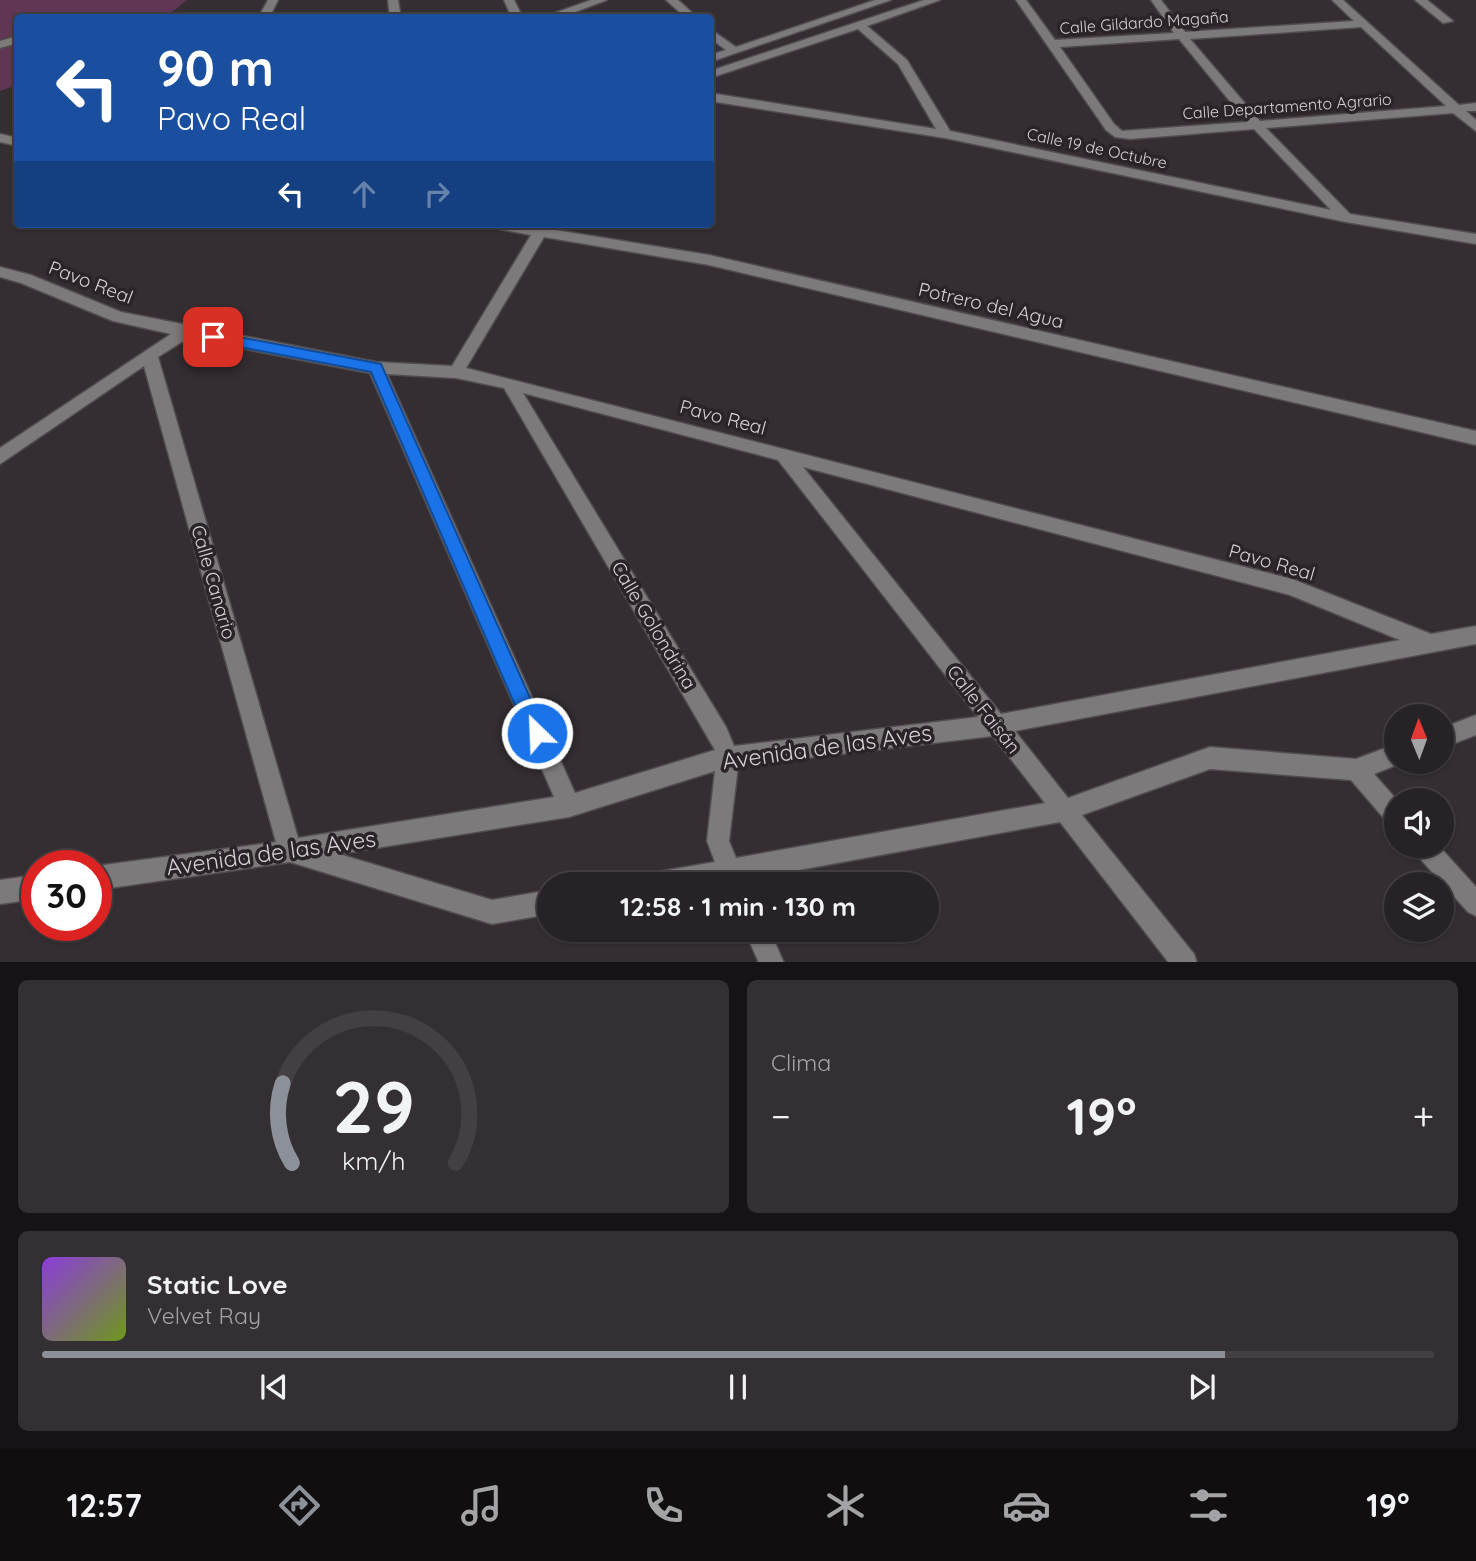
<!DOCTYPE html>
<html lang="es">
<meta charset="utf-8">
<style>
:root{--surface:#272226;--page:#332f32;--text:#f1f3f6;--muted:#a4a4a7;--line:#433f43;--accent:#8c9099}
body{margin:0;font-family:Quicksand,sans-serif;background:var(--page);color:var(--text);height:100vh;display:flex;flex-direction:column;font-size:26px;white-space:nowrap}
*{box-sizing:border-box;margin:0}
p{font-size:23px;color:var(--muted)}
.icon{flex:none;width:38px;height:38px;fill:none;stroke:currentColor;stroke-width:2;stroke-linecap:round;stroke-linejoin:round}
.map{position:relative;height:962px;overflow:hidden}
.sheet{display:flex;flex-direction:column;gap:18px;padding:18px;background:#151315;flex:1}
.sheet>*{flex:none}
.top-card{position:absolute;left:14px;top:14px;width:700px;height:214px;border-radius:7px;box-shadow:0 2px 5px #0004,0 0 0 2px var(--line);background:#1a4fa0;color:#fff;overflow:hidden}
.needle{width:46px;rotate:359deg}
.buttons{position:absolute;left:1384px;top:704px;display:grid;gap:14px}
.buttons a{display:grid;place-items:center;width:70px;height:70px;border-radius:50%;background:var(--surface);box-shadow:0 2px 5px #0004,0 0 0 2px var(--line);font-size:35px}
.speed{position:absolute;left:21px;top:850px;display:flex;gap:14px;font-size:35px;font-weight:700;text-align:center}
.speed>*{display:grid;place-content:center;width:91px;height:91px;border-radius:50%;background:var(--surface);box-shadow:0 2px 5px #0004,0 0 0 2px var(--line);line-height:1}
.speed .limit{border:10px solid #d22;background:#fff;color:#111}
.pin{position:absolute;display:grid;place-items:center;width:60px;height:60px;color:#fff;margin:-30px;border-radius:14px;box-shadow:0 4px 10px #0006}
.me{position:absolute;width:77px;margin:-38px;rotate:336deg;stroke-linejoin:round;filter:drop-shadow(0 0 5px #0008)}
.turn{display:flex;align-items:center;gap:24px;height:147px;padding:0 28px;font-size:32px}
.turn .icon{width:91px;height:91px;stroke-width:2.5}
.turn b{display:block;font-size:49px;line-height:60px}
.lanes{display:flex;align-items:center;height:66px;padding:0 28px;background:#0003;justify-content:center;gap:35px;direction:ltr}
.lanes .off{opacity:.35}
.big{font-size:52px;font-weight:800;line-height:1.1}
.sheet .widget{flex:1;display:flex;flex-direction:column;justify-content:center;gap:10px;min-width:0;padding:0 24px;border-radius:10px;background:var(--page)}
.sheet .dial{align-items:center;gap:0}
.dial svg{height:182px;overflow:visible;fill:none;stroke:var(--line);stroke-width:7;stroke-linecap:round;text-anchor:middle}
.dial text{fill:var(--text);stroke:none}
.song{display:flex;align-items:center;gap:21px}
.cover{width:84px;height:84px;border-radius:10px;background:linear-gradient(135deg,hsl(270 70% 55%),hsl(80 70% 35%))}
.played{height:7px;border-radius:4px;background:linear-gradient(90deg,var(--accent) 85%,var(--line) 85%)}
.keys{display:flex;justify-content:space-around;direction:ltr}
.heat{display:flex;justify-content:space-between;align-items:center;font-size:38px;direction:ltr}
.sheet .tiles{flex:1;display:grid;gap:18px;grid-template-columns:1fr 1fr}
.widget:last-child{grid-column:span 2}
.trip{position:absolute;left:537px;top:872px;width:402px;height:70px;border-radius:35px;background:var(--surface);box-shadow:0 2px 5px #0004,0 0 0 2px var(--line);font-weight:800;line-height:70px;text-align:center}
.tabs{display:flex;height:112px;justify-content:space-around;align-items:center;background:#100e0f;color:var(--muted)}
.tabs .icon{width:49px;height:49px}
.tabs .current{color:var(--accent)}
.tabs b{font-size:32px;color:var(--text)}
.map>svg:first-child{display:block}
</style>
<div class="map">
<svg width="1476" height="963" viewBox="0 0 1476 963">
<rect width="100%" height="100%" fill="#342e32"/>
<!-- green -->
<polygon fill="#603654" points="0,0 187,0 166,17 18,18 17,85 0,91"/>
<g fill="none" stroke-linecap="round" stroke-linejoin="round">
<!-- minor casing -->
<g stroke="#514c4f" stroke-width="3">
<g id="minor">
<polygon points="268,0 278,0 269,18 258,18"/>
<polygon points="388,0 398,0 401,18 390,18"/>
<polygon points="504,0 514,0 523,18 512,18"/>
<polygon points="591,0 607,0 559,18 541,18"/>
<polygon points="666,0 678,0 698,18 686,18"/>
<polygon points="875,0 891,0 710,62 710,55 726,50 710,38 710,29 736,47"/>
<path d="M 924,0 L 940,0 L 867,26 L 907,60 L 950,131 L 1331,210 L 1254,129 L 1130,139 L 1115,137 L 1106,130 L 1016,0 L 1026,0 L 1055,40 L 1174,33 L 1151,0 L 1161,0 L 1185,32 L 1354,21 L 1332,0 L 1343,0 L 1459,105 L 1476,103 L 1476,111 L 1466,111 L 1476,120 L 1476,131 L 1453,113 L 1266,128 L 1350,214 L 1476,234 L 1476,244 L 1346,222 L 945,138 L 710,101 L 710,93 L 936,129 L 898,64 L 858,29 L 710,78 L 710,71 ZM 1361,27 L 1446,106 L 1260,121 L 1190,39 ZM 1179,39 L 1247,122 L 1122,131 L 1114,124 L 1060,47 Z"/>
<polygon points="1415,0 1427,0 1453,21 1443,23"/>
<polygon points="18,36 18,43 0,48 0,41"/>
<polygon points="0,134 18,138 18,146 0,142"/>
<path d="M 487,224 L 536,227 L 538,224 L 552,224 L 549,229 L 709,255 L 1476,431 L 1476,445 L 709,265 L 544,237 L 466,368 L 1292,579 L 1431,634 L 1476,626 L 1476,644 L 1015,731 L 1068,798 L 1210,747 L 1356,759 L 1396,744 L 1396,761 L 1404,762 L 1374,774 L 1397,800 L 1396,826 L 1388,823 L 1351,780 L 1210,769 L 1082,815 L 1194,954 L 1197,963 L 1169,963 L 1060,822 L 745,880 L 746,884 L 646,884 L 649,876 L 657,872 L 715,862 L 707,841 L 715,771 L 569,817 L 339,854 L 492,900 L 550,890 L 550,914 L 492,924 L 290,862 L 96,890 L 96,866 L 276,842 L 144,366 L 0,464 L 0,448 L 171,334 L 113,321 L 21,283 L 0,277 L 0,267 L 31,275 L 121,312 L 376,362 L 452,366 L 531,235 L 494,228 ZM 188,338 L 370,373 L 554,797 L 298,838 L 158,357 ZM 387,374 L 456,378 L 504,388 L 715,750 L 575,793 ZM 523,393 L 778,460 L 978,717 L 734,746 L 726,727 ZM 803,467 L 1290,595 L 1400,640 L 1001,714 ZM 993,736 L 1045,803 L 736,858 L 729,841 L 738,766 Z"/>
<polygon points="1476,715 1476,735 1442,748 1442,728"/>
<polygon points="1412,845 1438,845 1476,887 1476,916 1468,912 1415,853"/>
<polygon points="37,875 37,899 0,904 0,880"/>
<polygon points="744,929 769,929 784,963 759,963"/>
</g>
</g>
<!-- minor -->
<use href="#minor" fill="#7d7a7c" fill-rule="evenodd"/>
</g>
<!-- route -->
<polygon fill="#1a73e8" stroke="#114b97" stroke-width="2" points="213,332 381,364 543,727 546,733 543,740 537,743 530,740 371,372 208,341 206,337"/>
<g text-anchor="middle" stroke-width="7" stroke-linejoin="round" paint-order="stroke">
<!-- far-street labels -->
<g font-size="16" fill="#d5d2d4" stroke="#2a2428">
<text transform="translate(1144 22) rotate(-4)" y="6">Calle Gildardo Magaña</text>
<text transform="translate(1287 106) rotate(-4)" y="6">Calle Departamento Agrario</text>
<text transform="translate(1097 148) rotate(12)" y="6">Calle 19 de Octubre</text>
</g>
<!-- street labels -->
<g font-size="19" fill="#d5d2d4" stroke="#2a2428">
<text transform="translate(91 282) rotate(21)" y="7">Pavo Real</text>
<text transform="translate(991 305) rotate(13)" y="7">Potrero del Agua</text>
<text transform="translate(723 417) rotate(15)" y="7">Pavo Real</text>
<text transform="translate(1272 562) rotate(16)" y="7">Pavo Real</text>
<text transform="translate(214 582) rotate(74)" y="7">Calle Canario</text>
<text transform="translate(654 625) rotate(59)" y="7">Calle Golondrina</text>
<text transform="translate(984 709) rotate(52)" y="7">Calle Faisán</text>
</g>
<!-- near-street labels -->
<g font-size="23" fill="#d5d2d4" stroke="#2a2428">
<text transform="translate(827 747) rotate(-8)" y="8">Avenida de las Aves</text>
<text transform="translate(271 853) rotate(-8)" y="8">Avenida de las Aves</text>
</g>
</g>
</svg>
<div class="buttons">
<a><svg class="needle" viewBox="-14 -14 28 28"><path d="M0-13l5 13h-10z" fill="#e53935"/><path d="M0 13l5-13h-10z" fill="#a4a4a7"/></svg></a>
<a><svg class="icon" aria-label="sound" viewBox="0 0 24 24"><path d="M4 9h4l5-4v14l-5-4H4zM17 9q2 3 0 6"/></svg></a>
<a><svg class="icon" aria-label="layers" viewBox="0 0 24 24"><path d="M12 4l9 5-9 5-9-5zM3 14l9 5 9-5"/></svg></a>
</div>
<div class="speed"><div class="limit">30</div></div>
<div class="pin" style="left:213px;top:337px;background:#d93025"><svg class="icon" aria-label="arrive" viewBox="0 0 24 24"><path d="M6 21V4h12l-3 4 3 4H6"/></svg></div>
<svg class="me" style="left:537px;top:733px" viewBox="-20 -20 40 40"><circle r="17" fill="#1a73e8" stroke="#fff" stroke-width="3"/><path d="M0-11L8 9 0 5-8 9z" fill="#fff"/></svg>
<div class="trip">12:58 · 1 min · 130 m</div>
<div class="top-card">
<div class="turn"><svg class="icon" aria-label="left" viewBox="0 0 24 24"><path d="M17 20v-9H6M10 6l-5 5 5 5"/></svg><div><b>90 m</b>Pavo Real</div></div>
<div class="lanes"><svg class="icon" aria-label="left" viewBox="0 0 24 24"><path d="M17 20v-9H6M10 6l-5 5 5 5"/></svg><svg class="icon off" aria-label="ahead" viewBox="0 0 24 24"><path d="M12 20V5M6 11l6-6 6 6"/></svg><svg class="icon off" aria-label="right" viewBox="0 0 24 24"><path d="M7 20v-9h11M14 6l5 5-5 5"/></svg></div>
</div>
</div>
<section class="sheet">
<div class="tiles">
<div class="widget dial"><svg viewBox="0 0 100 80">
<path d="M14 69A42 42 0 1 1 86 69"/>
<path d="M14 69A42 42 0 0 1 10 34" stroke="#8c9099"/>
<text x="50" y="56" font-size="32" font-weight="700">29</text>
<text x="50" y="72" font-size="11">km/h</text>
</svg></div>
<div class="widget"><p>Clima</p>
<div class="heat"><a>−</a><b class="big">19°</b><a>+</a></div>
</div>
<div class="widget">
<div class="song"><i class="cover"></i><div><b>Static Love</b><p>Velvet Ray</p></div></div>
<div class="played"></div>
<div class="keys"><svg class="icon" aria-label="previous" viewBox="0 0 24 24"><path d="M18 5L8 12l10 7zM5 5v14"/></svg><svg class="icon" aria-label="pause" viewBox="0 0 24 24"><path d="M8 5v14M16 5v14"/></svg><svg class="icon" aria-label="next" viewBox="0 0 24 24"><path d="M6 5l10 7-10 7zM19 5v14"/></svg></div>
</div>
</div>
</section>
<nav class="tabs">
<b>12:57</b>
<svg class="icon current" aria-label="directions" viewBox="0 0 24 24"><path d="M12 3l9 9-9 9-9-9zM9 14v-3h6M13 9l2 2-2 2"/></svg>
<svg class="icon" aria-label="music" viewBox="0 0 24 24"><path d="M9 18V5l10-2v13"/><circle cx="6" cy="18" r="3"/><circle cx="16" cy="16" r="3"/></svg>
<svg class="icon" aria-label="phone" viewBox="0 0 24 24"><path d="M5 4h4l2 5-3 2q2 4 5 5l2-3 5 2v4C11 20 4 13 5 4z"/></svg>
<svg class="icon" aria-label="climate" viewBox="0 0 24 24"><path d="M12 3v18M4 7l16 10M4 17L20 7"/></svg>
<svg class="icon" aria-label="car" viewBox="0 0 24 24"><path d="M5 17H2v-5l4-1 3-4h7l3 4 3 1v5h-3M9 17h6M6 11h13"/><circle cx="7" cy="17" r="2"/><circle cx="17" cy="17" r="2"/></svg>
<svg class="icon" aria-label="filters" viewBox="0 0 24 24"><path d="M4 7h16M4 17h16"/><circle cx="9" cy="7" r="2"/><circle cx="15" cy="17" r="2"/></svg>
<b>19°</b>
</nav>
